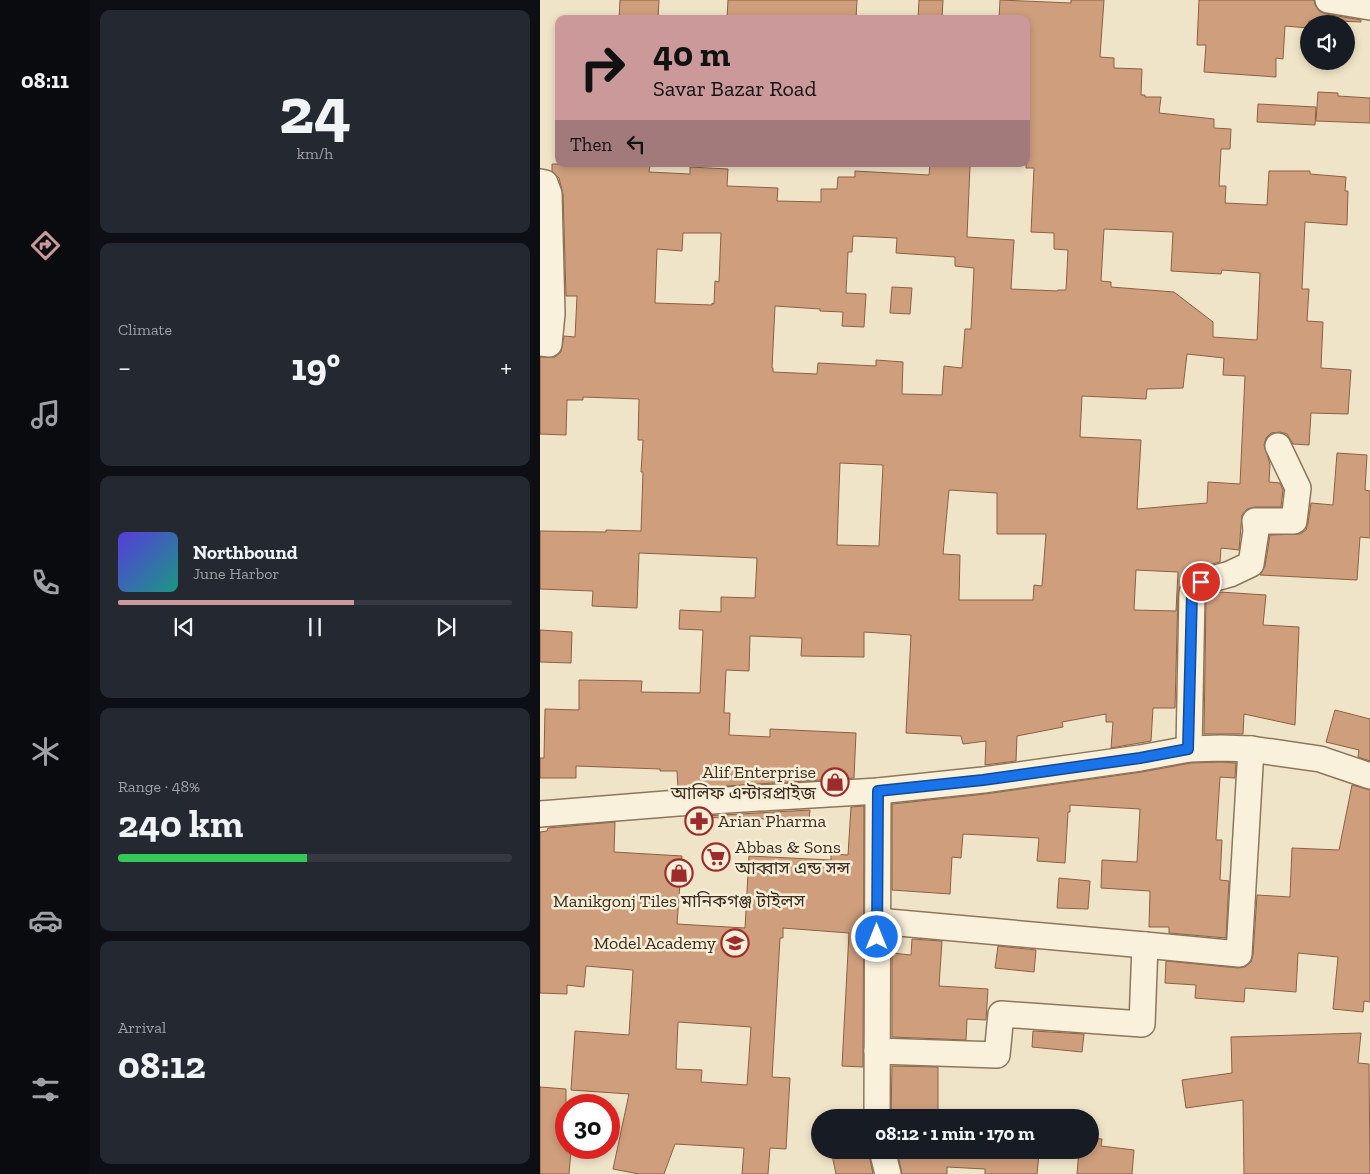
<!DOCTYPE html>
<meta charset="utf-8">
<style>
:root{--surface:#171b24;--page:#242831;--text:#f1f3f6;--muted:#9ea1a6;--line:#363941;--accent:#cc999b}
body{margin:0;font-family:"Zilla Slab","Noto Sans Bengali",serif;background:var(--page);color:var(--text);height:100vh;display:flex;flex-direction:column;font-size:19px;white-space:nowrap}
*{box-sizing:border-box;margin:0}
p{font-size:16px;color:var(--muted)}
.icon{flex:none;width:28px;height:28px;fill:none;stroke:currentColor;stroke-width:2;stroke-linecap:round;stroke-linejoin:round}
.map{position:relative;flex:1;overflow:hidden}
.drawer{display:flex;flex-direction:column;gap:10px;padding:10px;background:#0d0f14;width:450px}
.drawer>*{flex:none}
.hud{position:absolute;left:15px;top:15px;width:475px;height:152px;border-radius:10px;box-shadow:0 2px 8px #0003;background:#cc999b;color:#111;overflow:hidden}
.fabs{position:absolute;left:760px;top:15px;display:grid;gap:10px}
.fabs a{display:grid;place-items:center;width:55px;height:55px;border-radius:50%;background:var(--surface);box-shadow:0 2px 8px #0003;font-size:25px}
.speed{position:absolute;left:15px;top:1094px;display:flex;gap:10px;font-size:25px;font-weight:700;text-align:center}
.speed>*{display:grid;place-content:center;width:65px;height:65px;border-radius:50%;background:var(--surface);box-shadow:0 2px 8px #0003;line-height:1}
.speed .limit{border:8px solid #d22;background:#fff;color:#111}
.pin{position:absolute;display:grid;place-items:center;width:42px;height:42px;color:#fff;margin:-21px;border:2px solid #fff;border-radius:50%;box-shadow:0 1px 5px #0007}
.me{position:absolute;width:55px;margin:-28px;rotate:0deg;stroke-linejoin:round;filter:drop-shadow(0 0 4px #0008)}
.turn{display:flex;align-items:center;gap:18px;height:105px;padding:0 15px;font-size:22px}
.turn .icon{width:65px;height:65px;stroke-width:2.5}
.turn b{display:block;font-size:35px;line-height:42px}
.then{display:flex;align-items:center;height:48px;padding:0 15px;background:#0003;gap:10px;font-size:19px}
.big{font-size:38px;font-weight:700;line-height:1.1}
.drawer .widget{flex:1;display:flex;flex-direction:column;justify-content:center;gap:8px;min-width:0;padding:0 18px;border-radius:10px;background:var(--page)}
.drawer .dial{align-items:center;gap:0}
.dial b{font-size:65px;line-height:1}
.song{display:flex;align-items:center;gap:15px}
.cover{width:60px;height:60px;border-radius:8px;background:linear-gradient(135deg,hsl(250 70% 55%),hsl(170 70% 35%))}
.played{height:5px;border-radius:2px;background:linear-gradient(90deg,var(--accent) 60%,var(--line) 60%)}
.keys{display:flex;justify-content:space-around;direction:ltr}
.heat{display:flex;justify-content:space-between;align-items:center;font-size:28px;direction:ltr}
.charge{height:8px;border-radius:4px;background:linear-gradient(90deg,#34c759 48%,var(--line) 0)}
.trip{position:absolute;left:271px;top:1109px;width:288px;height:50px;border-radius:25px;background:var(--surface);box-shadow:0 2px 8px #0003;font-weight:700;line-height:50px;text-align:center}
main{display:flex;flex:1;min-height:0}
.menu{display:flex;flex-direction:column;width:90px;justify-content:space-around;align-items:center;background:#090b0e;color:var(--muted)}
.menu .icon{width:35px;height:35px}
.menu .current{color:var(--accent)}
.menu b{font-size:22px;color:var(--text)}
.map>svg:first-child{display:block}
</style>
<main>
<nav class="menu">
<b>08:11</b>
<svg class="icon current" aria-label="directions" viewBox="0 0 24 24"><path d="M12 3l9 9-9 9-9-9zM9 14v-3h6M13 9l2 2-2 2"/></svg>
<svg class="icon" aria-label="music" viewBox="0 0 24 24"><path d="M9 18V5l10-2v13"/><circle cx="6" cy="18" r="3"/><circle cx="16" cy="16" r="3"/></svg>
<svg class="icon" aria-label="phone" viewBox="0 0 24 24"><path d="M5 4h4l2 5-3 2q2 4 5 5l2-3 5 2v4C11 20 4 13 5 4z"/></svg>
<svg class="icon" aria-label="climate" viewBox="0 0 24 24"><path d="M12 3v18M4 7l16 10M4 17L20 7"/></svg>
<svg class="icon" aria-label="car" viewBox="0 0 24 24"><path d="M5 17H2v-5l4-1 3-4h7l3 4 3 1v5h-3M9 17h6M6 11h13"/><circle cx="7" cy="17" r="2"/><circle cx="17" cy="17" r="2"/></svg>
<svg class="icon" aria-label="filters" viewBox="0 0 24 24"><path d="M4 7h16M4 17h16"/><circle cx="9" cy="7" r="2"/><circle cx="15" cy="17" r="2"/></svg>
</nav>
<section class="drawer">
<div class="widget dial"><b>24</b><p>km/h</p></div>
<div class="widget"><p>Climate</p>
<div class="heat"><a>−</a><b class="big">19°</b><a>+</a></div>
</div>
<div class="widget">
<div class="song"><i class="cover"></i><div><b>Northbound</b><p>June Harbor</p></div></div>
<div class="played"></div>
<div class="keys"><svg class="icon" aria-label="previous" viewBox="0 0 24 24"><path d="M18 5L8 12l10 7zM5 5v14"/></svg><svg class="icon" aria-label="pause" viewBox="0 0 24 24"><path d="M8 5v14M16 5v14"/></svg><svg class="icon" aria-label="next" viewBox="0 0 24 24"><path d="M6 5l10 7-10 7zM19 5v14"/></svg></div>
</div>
<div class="widget"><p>Range · 48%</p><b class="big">240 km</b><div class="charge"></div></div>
<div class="widget"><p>Arrival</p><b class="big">08:12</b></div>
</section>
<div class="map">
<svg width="830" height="1174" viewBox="0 0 830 1174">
<rect width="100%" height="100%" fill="#f0e4c8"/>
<!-- building -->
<g fill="#cf9f7d" stroke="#8d5f41" fill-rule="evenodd">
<polygon points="80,0 119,0 118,19 79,19"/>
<polygon points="188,0 317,0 316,19 187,19"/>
<polygon points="379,0 403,0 402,19 378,19"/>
<path d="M 460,0 L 531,3 L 531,0 L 564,0 L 560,57 L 574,58 L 574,68 L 602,69 L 601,95 L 605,95 L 605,97 L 621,97 L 619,113 L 674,119 L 674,128 L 691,129 L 690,149 L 681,149 L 679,186 L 686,186 L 685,203 L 727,205 L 729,171 L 770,171 L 770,174 L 806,177 L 805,191 L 808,191 L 807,225 L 765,222 L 762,289 L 769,289 L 767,321 L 783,322 L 781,368 L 811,370 L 808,414 L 771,413 L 769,445 L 753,444 L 747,434 L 740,432 L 731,433 L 726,438 L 724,445 L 730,464 L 729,482 L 740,483 L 743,490 L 741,507 L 715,507 L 707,509 L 702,515 L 699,550 L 681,548 L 680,562 L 657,568 L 650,573 L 641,584 L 638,593 L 635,708 L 613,708 L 611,741 L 571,748 L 573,722 L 566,722 L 566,714 L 522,722 L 523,727 L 477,736 L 476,761 L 445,765 L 446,741 L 423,744 L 421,736 L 366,733 L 371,635 L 324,632 L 324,657 L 261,656 L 262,638 L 210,636 L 209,671 L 186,670 L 184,713 L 190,713 L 189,735 L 230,737 L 230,729 L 316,733 L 314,778 L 138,789 L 137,771 L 120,771 L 120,769 L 36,766 L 36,778 L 0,778 L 0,758 L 4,758 L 5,709 L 39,710 L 39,680 L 102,681 L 101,692 L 160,693 L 163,630 L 139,629 L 140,610 L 181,612 L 181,597 L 215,598 L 217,558 L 99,553 L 97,608 L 52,606 L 53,591 L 0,589 L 0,531 L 66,532 L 66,530 L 101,531 L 103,472 L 101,472 L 103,440 L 98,440 L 99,399 L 43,397 L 43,400 L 27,400 L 26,435 L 0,434 L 0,357 L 15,357 L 21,352 L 24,336 L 35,337 L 37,296 L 26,296 L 23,194 L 19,178 L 12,171 L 12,164 L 68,164 L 110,166 L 109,172 L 150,174 L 150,167 L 188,169 L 187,186 L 238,188 L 237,201 L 281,202 L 281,189 L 297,189 L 298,177 L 315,177 L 315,171 L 389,175 L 390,164 L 430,166 L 427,237 L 474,240 L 471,289 L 518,291 L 518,290 L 526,290 L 528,250 L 514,249 L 514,233 L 491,232 L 494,168 L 486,168 L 486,19 L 459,19 ZM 564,229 L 633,232 L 631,271 L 681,274 L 682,270 L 720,273 L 717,340 L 673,337 L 673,322 L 634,292 L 571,287 L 571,282 L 561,281 ZM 143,233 L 181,233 L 179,282 L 175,281 L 174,304 L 172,303 L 172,305 L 115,303 L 117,249 L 142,251 ZM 313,236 L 357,238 L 356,253 L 415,257 L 415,266 L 434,268 L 431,329 L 425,329 L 422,368 L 404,366 L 402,395 L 362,394 L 363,362 L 336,360 L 336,366 L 278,363 L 277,374 L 233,372 L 233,368 L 232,368 L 235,306 L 280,309 L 280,311 L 303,312 L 302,326 L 324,327 L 326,294 L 306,293 L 308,252 L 312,252 ZM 647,354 L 684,358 L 683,375 L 705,376 L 700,484 L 668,482 L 667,503 L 597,509 L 601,440 L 540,437 L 542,396 L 606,399 L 607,389 L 643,388 ZM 300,463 L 343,465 L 339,546 L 297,545 ZM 409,490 L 457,493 L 457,534 L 506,534 L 502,586 L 494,585 L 493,600 L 419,600 L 420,555 L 403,554 ZM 596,570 L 638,572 L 636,611 L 594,610 Z"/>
<polygon points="659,0 774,0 775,5 779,11 786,14 821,20 821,22 798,21 798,23 769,21 768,28 745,26 743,59 736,58 736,77 664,72 666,45 657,45"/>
<polygon points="778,92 798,93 798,96 830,98 830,123 776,121"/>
<polygon points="718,104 776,107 775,125 717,122"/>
<polygon points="352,287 372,288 370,314 350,313"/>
<polygon points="797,453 827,455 825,490 830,491 830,538 820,537 817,580 720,575 725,566 730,535 760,534 766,530 768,523 771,503 793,505"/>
<polygon points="680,592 726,595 723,625 759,627 755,725 704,714 703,734 664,734 666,598 669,595"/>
<polygon points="0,630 32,632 31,663 0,662"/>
<polygon points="795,710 830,719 830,761 818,757 819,750 786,742"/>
<polygon points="681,762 696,763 695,778 680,777 676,840 682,840 680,880 689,881 686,938 629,933 629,927 609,927 610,891 561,888 562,860 597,862 600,809 530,805 530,812 528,812 525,863 497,861 499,838 423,834 421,858 412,857 410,894 352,890 352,804 445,794 602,772 651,763"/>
<polygon points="812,785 830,790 830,1002 824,1001 823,1012 793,1009 798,957 758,953 756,992 705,988 704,1002 655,998 656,985 625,983 626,961 698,968 705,967 711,962 713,955 717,895 750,897 752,848 799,850"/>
<path d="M 324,806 L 323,1067 L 302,1066 L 309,933 L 243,928 L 243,938 L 240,938 L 232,1077 L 250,1078 L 246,1149 L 230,1148 L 228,1174 L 202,1174 L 204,1148 L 135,1144 L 124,1174 L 99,1174 L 73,1169 L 89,1094 L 31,1090 L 35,1031 L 89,1035 L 93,970 L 46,966 L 44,987 L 27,985 L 27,994 L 0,993 L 0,832 L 7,831 L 8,828 L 75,822 L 74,852 L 142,856 L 137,924 L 205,928 L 209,856 L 291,860 L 291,854 L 308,855 L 311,807 ZM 138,1022 L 211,1027 L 207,1085 L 161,1082 L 162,1070 L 136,1069 Z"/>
<polygon points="270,810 269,820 147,817"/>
<polygon points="519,878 550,881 548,909 517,908"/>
<polygon points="372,939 402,941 399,986 448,989 446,1020 427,1019 426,1040 352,1037 352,953 371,955"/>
<polygon points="458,946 496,950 494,972 455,968"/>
<polygon points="493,1031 544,1034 542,1052 492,1047"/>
<polygon points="821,1033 818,1063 829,1064 830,1174 704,1174 703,1100 646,1108 642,1080 692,1073 691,1037"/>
<polygon points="352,1066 398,1067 398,1118 351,1118"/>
<polygon points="0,1087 26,1089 26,1151 31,1151 29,1174 0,1174"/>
<polygon points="550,1138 562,1139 561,1146 594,1150 592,1174 537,1174 539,1150 550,1150"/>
<polygon points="291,1150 328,1150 333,1174 296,1174"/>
<polygon points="357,1150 448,1150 499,1154 497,1174 445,1174 445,1169 407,1167 407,1174 362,1174"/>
</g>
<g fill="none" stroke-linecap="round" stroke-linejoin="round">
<!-- street casing -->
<g stroke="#8d765c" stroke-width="28">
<g id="street">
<polyline points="788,0 830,7"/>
<polyline points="0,182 5,183 9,194 12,314 9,344 0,343"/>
<polyline points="649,749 652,593 661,582 690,574 711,564 716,531 715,521 754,521 758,488 738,446"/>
<polyline points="0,814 138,803 338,791 443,780 600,758 649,749 681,748 711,749 780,759 830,776"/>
<polyline points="337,921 605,945"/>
<polyline points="337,1051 457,1055 461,1014 602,1024 605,945 699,954 711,749"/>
<polyline points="337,1118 338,791"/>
<polyline points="342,1150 348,1174"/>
</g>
</g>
<!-- street -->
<use href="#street" stroke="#faf1dc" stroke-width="25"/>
</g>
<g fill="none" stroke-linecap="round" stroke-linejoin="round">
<!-- route casing -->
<g stroke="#114b97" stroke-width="12">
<polyline id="route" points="337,937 338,791 443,780 600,758 648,749 652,593 661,582"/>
</g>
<!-- route -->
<use href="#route" stroke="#1a73e8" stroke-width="9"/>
</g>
<!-- icons -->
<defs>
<g id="shop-ring" transform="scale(1.4375)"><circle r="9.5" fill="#f7eed8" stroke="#9e2a2b" stroke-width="1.5"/><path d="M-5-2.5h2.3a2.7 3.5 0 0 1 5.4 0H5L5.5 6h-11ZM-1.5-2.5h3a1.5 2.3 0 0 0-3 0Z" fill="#9e2a2b"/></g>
<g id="pharmacy-ring" transform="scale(1.4375)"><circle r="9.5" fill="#f7eed8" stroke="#9e2a2b" stroke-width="1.5"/><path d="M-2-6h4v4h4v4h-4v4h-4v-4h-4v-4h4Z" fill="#9e2a2b"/></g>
<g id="supermarket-ring" transform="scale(1.4375)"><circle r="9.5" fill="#f7eed8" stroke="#9e2a2b" stroke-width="1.5"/><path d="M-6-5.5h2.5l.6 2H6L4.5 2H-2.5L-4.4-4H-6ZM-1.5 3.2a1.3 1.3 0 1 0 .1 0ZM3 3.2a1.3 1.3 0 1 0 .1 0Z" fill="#9e2a2b"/></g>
<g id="school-ring" transform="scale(1.4375)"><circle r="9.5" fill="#f7eed8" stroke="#9e2a2b" stroke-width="1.5"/><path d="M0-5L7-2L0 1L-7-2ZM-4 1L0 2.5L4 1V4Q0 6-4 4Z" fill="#9e2a2b"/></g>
</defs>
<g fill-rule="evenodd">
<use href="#shop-ring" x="295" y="782"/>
<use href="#pharmacy-ring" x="159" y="821"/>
<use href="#supermarket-ring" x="176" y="857"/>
<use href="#shop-ring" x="139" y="873"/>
<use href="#school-ring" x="195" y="943"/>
</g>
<g text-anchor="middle" stroke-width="5" stroke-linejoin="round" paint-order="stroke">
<!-- poi labels -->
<g font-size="18" fill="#3d2e20" stroke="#f7eed8" text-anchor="end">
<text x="276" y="778">Alif Enterprise<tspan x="276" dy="21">আলিফ এন্টারপ্রাইজ</tspan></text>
<text x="178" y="827" text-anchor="start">Arian Pharma</text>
<text x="195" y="853" text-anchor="start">Abbas &amp; Sons<tspan x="195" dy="21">আব্বাস এন্ড সন্স</tspan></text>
<text x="139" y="907" text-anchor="middle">Manikgonj Tiles মানিকগঞ্জ টাইলস</text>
<text x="176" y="949">Model Academy</text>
</g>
</g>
</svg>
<div class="fabs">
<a><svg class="icon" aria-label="sound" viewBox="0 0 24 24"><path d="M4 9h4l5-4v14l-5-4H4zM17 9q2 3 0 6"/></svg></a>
</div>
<div class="speed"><div class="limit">30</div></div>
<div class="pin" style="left:661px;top:582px;background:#d93025"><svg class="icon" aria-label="arrive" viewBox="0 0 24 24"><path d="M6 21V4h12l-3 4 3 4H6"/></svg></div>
<svg class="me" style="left:337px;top:937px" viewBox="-20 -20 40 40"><circle r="17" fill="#1a73e8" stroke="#fff" stroke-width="3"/><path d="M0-11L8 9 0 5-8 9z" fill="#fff"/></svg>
<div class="trip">08:12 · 1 min · 170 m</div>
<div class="hud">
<div class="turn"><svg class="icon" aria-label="right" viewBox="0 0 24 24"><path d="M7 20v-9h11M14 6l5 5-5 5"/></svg><div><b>40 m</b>Savar Bazar Road</div></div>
<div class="then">Then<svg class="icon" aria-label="left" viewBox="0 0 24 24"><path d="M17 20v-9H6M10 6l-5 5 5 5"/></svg></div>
</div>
</div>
</main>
